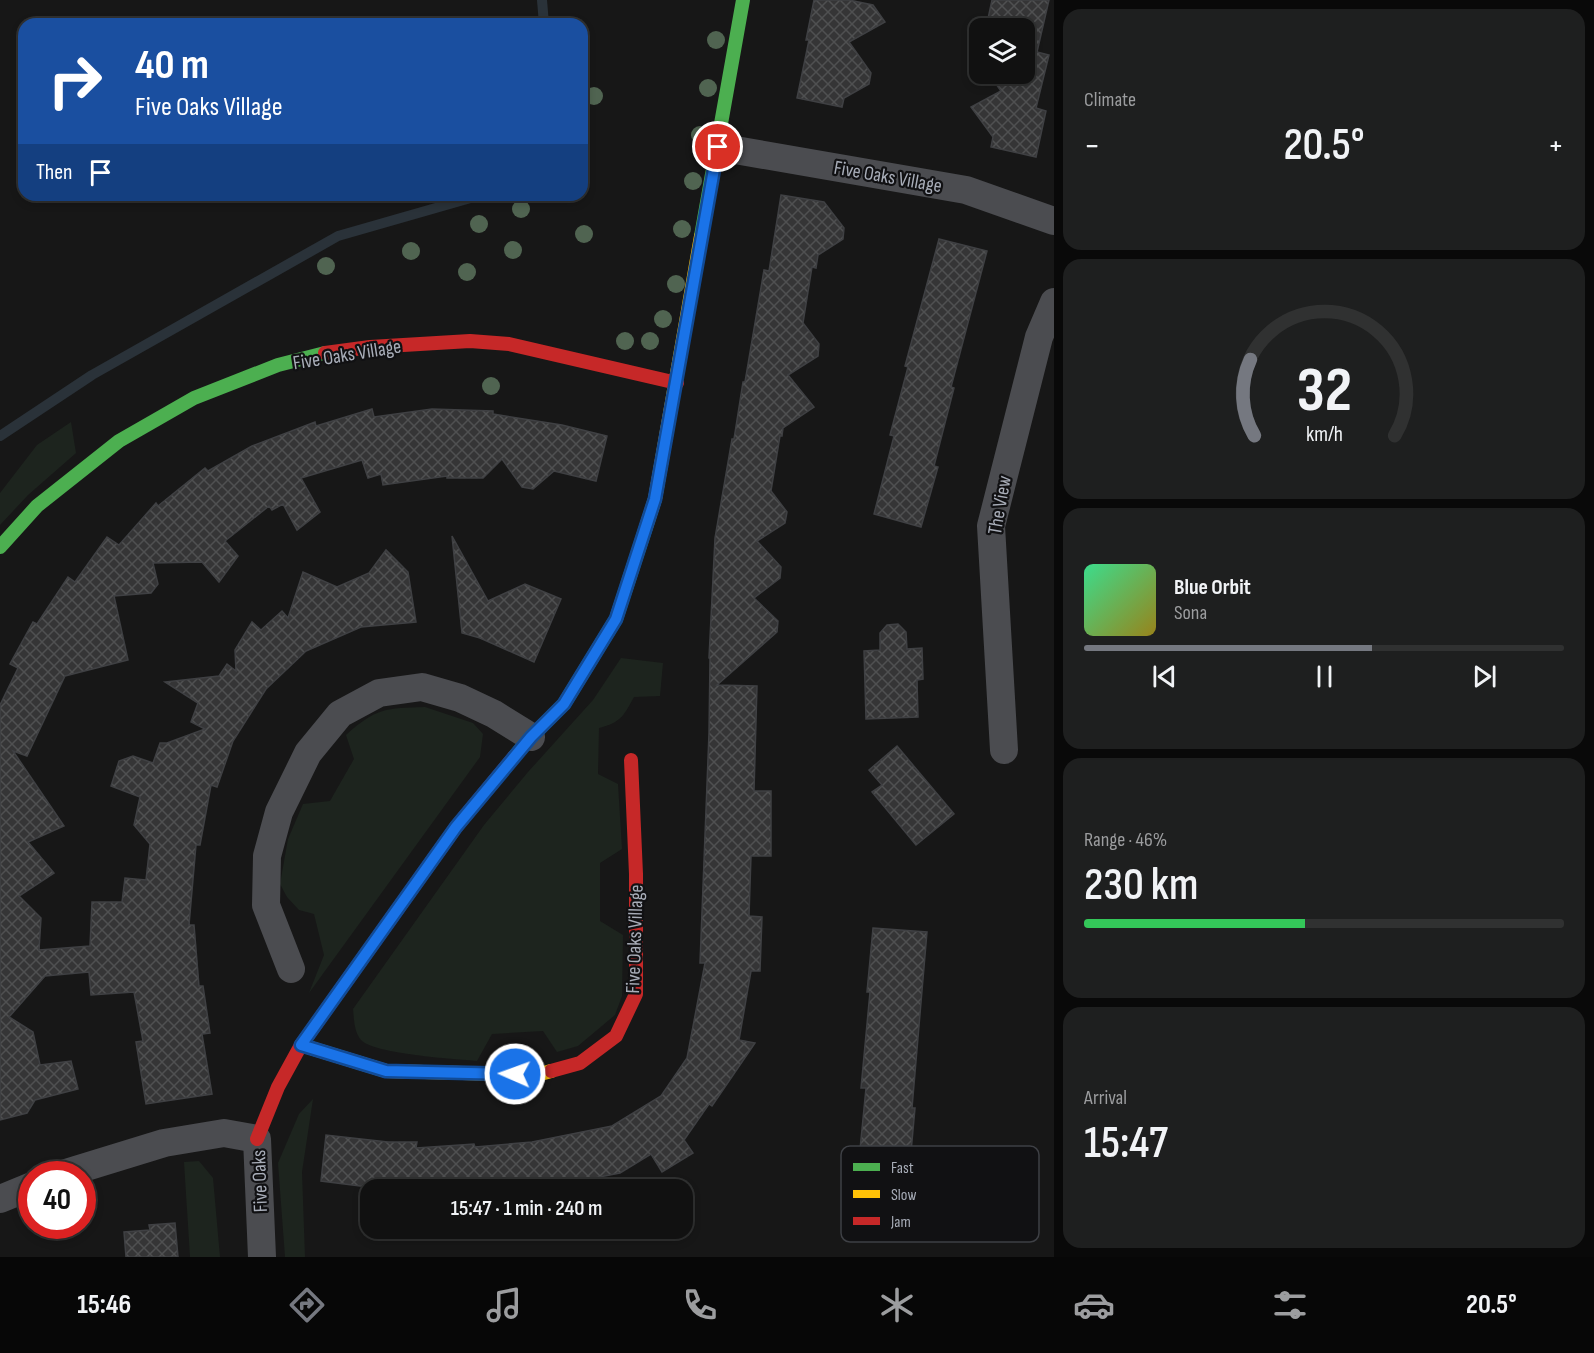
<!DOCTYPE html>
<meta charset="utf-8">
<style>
:root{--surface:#111;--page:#1e1f1f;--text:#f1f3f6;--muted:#9c9d9f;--line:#303131;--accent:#757880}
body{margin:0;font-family:"Sofia Sans Condensed",sans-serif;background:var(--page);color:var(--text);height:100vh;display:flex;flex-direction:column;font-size:22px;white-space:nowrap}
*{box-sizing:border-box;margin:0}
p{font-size:20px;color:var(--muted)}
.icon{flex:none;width:33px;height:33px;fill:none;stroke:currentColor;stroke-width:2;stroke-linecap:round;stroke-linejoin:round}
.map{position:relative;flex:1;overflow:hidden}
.sheet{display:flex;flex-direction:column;gap:9px;padding:9px;background:#090909;width:540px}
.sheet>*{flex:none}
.banner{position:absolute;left:18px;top:18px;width:570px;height:183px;border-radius:18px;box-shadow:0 3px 9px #0003,0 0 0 2px var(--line);background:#1a4fa0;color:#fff;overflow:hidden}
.fabs{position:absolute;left:969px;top:18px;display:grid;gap:12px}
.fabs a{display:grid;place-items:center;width:66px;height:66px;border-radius:12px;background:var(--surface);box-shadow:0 3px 9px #0003,0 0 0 2px var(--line);font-size:30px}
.speed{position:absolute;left:18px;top:1161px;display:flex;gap:12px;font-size:30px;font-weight:700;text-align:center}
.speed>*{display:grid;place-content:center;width:78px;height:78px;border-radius:50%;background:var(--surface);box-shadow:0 3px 9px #0003,0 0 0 2px var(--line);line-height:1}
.speed .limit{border:9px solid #d22;background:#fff;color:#111}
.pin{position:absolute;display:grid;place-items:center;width:51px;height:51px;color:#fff;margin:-26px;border:3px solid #fff;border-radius:50%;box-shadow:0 2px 6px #0007}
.me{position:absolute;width:66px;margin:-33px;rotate:272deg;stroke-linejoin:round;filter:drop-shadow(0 0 4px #0008)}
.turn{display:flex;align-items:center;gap:21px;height:126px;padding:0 18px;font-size:27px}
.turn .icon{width:78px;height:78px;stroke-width:2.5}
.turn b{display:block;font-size:42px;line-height:51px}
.then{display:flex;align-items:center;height:57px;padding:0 18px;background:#0003;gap:12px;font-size:22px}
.big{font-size:45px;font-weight:600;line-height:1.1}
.sheet .tile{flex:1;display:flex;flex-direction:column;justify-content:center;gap:9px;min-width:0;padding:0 21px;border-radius:18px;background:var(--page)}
.sheet .dial{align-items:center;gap:0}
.dial svg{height:156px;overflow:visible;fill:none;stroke:var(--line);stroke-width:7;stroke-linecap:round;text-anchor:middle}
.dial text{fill:var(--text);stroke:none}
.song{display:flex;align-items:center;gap:18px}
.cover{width:72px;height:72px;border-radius:9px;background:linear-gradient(135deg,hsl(150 70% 55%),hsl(50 70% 35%))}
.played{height:6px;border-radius:3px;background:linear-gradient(90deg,var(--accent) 60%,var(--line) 60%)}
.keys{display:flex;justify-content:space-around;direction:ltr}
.heat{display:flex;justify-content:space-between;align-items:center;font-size:33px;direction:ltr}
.charge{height:9px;border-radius:4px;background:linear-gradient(90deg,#34c759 46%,var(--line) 0)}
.trip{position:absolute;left:360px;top:1179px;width:333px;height:60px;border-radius:18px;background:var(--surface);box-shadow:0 3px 9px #0003,0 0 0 2px var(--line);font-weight:600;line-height:60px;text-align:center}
.tab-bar{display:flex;height:96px;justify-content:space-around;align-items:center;background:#070707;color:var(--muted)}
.tab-bar .icon{width:42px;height:42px}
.tab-bar .current{color:var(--accent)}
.tab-bar b{font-size:27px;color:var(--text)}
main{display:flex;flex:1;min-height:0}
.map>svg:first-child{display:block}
</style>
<main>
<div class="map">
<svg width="1054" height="1257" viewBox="0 0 1054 1257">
<defs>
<pattern id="building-cross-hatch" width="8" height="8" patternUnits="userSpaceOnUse" patternTransform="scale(1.5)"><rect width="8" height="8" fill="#353536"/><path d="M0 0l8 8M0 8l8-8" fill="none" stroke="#4f5051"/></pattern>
</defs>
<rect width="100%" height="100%" fill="#171717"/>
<!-- green -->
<g fill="#1d241e">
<polygon points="71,422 76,453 28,495 0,525 0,493 37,445"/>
<path d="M 621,658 L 663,663 L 660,696 L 634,697 C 623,717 621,722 599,728 L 598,774 L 618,784 L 622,849 L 600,863 L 600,921 L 623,935 L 622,996 L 615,1015 L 578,1046 L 557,1052 L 543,1031 L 492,1034 L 477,1061 C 455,1059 374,1054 361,1040 C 354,1032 354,1019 353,1009 L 484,825 L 528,772 L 593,700 Z"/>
<path d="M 425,707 L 473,723 L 483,734 L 480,757 L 309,993 L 324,955 L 314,914 L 299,910 L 287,897 L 280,884 L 288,839 L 303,804 L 330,801 L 354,759 L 346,735 C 376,708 386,708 425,707 Z"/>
<polygon points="313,1099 302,1172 305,1257 285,1257 278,1163 299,1114"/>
<polygon points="199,1161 213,1178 220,1257 190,1257 184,1162"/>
</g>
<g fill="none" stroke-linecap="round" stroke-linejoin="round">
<!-- stream -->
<g stroke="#2a3239" stroke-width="10">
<polyline points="542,0 544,24"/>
<polyline points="0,436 92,375 338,236 481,195"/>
</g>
</g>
<!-- building -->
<g fill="url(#building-cross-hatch)" stroke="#3f4043" stroke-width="1.5">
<polygon points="814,0 849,0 873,5 885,22 849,42 871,73 869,84 844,98 842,107 797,98 809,40 806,40"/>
<polygon points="992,0 1049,0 1037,52 1049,55 1036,108 1046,111 1036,157 991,147 993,137 971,107 1001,91 989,74 1024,74 1024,28 986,28"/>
<polygon points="781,195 824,202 844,228 843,239 818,255 816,268 812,267 803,323 819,344 818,356 788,375 814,407 783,428 782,436 780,436 771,491 787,512 785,523 757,541 781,567 780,578 754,598 778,621 777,632 717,685 757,686 754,791 771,791 771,856 751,856 749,916 762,917 760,971 751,971 739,1040 755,1043 712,1106 709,1104 684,1140 693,1153 662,1172 651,1154 620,1173 532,1190 384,1189 321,1181 326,1135 388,1142 417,1142 416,1148 474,1144 475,1147 532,1142 612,1126 661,1096 687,1058 705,963 700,963 709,733 710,659 709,658 715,538 732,439 734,439 743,382 745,382 764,270 769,271"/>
<polygon points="939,239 987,251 951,387 954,388 934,466 938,467 921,527 874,514 894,436 890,435 908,367 905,366"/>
<polygon points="372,409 374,417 432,409 493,411 493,414 562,425 607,436 596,481 554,471 533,489 522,487 502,459 483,478 447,478 447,476 383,485 381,474 368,478 362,460 301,478 320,512 297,530 283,504 272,510 269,506 225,541 238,556 219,582 202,562 153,563 158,584 151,593 114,596 128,660 65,676 27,756 13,751 64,826 28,842 54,873 19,896 41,918 39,950 90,946 92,902 122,902 125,878 146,880 150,844 134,825 140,797 111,786 119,761 133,756 153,763 160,743 167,743 205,729 191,722 198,703 165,682 219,676 227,664 236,671 235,650 252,622 261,630 282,611 288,618 303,572 337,587 369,573 386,550 408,572 416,622 361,627 306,651 266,689 233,741 217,787 211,785 200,845 196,845 189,925 194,925 199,986 203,986 210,1033 202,1034 212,1094 146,1104 136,1042 143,1041 134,992 91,995 89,972 45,976 9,1017 33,1032 40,1065 71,1061 78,1089 35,1100 27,1113 0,1120 0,705 18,668 10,664 33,622 37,624 68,577 75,582 107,537 119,545 156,503 158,506 205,468 208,471 252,446 315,422 316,426"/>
<polygon points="452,536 488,601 525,584 561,599 534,662 480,638 462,633"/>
<polygon points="898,624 906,632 907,649 922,648 923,679 917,680 918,717 866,719 864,651 880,650 880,633 887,625"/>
<polygon points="897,746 954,814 916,845 872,792 882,785 869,770"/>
<polygon points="873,928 927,932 912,1108 915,1108 909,1174 858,1170 866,1088 861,1088 870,992 867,992"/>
<polygon points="175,1223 178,1257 126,1257 124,1232 150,1230 149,1225"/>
</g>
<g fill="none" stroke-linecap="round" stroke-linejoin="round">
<!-- street -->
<g stroke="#4b4c50" stroke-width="28">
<polyline points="718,147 966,190 1054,221"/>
<polyline points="1004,750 991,526 1039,337 1054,302"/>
<polyline points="291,969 266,905 267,856 279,812 308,753 340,714 379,693 422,687 460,698 494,714 531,737"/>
<polyline points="63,1174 164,1143 224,1133 257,1139 262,1257"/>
<polyline points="0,1199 32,1186"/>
</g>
<!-- fast -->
<g stroke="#4caf50" stroke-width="14">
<polyline points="701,236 743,0"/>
<polyline points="0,547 37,506 119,441 194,398 278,365 325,353"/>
<polyline points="514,757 531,737 564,704 616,619 646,527"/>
</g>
<!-- slow -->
<g stroke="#ffc107" stroke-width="14">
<polyline points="646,527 655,499 701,236"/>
<polyline points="301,1045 386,1071 537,1075 551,1071"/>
</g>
<!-- jam -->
<g stroke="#c62828" stroke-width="14">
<polyline points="325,353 370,347 470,341 509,344 677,383"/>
<polyline points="551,1071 580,1063 616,1036 636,994 636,874 631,760"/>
<polyline points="257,1139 278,1087 301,1045 456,827 514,757"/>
</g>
</g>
<!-- trees -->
<g fill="#506451">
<circle cx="716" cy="40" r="9"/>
<circle cx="708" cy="88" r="9"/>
<circle cx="594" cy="96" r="9"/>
<circle cx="700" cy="135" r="9"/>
<circle cx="693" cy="181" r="9"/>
<circle cx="521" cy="209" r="9"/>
<circle cx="479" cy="224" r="9"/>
<circle cx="682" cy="229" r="9"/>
<circle cx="584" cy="234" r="9"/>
<circle cx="513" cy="250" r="9"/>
<circle cx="411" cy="251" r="9"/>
<circle cx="326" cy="266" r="9"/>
<circle cx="467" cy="272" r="9"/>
<circle cx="676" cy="284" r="9"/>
<circle cx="663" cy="319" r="9"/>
<circle cx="625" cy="341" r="9"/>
<circle cx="650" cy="341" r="9"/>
<circle cx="491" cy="386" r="9"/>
</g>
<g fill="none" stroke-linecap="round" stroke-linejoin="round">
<!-- route casing -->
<g stroke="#114b97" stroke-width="15">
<polyline id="route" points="515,1074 386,1071 301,1045 456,827 531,737 564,704 616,619 655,499 718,147"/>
</g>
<!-- route -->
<use href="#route" stroke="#1a73e8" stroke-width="10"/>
</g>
<g text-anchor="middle" stroke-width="4.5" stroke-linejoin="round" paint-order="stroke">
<!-- street labels -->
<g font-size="20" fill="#a8adb8" stroke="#111113">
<text transform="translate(888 176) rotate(10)" y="7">Five Oaks Village</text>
<text transform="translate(347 354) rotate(-9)" y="7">Five Oaks Village</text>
<text transform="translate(999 505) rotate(-80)" y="7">The View</text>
<text transform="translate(634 939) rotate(-88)" y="7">Five Oaks Village</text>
<text transform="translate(259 1181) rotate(-92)" y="7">Five Oaks</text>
</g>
</g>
<!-- legend -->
<rect x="841" y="1146" width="198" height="96" rx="9" fill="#111113" stroke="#3e4045" stroke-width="1.5"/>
<rect x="853" y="1163" width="27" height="8" fill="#4caf50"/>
<rect x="853" y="1190" width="27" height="8" fill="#ffc107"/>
<rect x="853" y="1217" width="27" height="8" fill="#c62828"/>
<g font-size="16" fill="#a8adb8">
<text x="891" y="1173">Fast</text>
<text x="891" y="1200">Slow</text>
<text x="891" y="1227">Jam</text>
</g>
</svg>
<div class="fabs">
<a><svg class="icon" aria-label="layers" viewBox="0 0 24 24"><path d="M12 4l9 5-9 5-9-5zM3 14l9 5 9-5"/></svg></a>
</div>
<div class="speed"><div class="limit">40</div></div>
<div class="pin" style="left:718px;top:147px;background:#d93025"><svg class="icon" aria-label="arrive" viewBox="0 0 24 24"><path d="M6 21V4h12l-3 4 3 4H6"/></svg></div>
<svg class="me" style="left:515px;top:1074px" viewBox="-20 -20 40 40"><circle r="17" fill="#1a73e8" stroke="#fff" stroke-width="3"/><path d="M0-11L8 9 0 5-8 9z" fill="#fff"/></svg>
<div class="trip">15:47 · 1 min · 240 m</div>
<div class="banner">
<div class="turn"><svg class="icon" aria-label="right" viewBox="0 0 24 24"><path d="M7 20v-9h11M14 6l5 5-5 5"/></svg><div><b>40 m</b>Five Oaks Village</div></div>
<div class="then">Then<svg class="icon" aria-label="arrive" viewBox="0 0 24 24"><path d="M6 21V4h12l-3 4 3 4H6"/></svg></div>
</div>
</div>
<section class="sheet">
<div class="tile"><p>Climate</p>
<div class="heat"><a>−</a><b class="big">20.5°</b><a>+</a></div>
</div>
<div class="tile dial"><svg viewBox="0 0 100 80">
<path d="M14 69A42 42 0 1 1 86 69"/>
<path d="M14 69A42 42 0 0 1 12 30" stroke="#757880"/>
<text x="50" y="56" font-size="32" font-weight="700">32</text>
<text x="50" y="72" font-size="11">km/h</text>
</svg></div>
<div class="tile">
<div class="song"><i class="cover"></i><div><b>Blue Orbit</b><p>Sona</p></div></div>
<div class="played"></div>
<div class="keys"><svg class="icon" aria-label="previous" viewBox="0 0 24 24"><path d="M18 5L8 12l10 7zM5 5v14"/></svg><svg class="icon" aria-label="pause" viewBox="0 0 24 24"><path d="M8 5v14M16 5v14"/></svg><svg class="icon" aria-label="next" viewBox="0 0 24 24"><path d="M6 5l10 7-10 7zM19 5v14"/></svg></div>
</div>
<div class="tile"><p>Range · 46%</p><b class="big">230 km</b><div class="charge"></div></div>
<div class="tile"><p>Arrival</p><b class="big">15:47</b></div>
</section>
</main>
<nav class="tab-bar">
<b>15:46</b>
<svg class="icon current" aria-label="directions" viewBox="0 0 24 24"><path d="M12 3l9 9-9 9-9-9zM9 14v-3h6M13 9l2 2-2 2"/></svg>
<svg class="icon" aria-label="music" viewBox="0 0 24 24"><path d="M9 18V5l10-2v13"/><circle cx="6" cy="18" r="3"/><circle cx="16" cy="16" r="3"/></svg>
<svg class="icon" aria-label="phone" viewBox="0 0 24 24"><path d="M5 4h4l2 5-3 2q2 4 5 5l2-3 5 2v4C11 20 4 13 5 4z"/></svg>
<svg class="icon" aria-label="climate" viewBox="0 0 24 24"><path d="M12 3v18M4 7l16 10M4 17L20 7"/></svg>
<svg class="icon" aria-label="car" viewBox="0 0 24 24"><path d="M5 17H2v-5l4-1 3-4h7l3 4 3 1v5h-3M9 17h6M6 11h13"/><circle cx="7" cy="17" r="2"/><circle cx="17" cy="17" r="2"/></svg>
<svg class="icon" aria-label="filters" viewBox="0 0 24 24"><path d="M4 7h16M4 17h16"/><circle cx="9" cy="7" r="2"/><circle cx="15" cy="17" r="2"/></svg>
<b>20.5°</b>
</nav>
